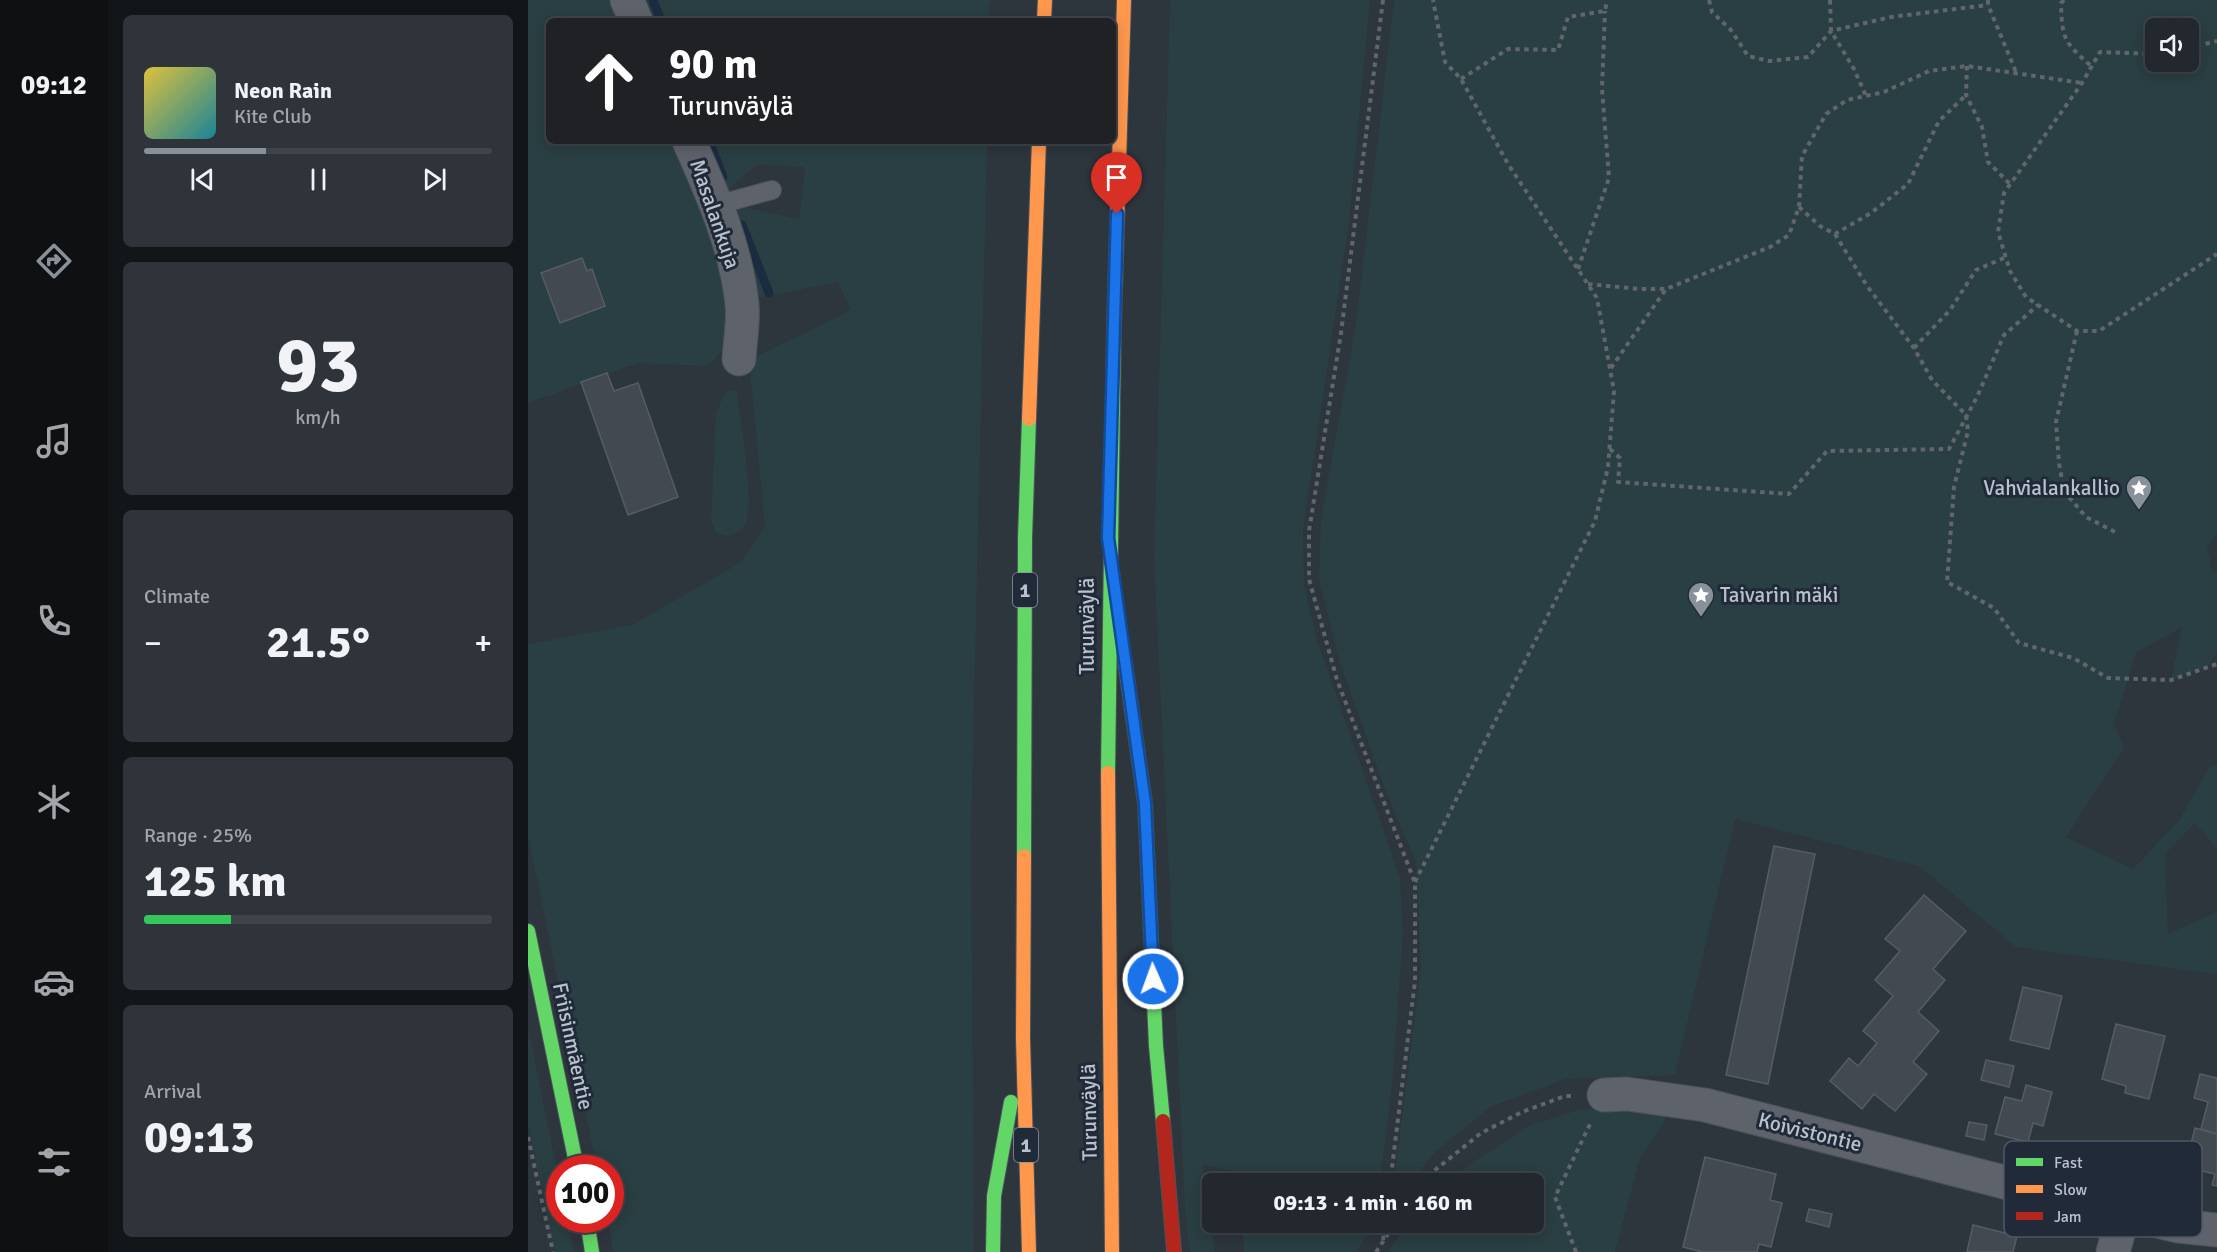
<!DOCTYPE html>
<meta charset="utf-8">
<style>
:root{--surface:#22282e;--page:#2e343a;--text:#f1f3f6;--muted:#a2a6aa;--line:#3f444a;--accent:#88909a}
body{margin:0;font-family:Signika,sans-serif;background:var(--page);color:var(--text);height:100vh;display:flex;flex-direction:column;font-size:22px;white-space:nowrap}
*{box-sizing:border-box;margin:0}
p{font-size:20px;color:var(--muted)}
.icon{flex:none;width:33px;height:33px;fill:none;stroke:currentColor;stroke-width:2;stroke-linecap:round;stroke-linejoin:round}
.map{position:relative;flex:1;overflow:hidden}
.sheet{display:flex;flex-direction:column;gap:15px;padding:15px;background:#131619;width:420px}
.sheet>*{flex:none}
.banner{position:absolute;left:18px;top:18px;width:570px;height:126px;border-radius:9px;box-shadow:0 3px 15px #0003,0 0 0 2px var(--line);background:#202124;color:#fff;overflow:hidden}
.buttons{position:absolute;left:1617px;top:18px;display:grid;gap:12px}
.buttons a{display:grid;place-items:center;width:54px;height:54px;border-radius:9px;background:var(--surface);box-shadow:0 3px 15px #0003,0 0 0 2px var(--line);font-size:30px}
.speed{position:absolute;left:18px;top:1155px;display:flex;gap:12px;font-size:30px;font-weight:700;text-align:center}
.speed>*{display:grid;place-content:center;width:78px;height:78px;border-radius:50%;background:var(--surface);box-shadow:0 3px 15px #0003,0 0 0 2px var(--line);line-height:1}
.speed .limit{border:9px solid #d22;background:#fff;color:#111}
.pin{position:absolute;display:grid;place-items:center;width:51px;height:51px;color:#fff;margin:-62px -26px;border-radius:50% 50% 50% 0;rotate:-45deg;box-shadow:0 0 6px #0007}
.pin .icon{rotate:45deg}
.me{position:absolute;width:66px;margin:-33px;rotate:358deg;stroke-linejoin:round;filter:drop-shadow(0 0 4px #0008)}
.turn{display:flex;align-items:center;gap:21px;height:126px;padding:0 24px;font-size:27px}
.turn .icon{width:78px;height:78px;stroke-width:2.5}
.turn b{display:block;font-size:42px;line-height:51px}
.big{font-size:45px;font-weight:700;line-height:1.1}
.sheet .card{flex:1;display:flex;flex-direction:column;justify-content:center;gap:9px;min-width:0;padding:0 21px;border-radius:9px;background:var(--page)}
.sheet .dial{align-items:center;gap:0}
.dial b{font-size:78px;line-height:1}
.song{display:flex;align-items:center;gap:18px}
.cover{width:72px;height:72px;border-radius:9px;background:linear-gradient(135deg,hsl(50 70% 55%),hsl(190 70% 35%))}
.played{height:6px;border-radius:3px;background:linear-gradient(90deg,var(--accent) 35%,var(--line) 35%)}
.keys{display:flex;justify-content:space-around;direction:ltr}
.heat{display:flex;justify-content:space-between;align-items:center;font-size:33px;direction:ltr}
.charge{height:9px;border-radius:4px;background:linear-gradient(90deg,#34c759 25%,var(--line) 0)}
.trip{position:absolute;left:674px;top:1173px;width:342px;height:60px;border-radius:9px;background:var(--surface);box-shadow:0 3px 15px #0003,0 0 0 2px var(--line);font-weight:700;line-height:60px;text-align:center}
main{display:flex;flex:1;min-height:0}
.menu{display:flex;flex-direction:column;width:108px;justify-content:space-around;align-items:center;background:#0e1012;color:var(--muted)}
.menu .icon{width:42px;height:42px}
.menu .current{color:var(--accent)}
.menu b{font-size:27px;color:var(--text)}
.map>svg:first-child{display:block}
</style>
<main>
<nav class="menu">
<b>09:12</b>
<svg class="icon current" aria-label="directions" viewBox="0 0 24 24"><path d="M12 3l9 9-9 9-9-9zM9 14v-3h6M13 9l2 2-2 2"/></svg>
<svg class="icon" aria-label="music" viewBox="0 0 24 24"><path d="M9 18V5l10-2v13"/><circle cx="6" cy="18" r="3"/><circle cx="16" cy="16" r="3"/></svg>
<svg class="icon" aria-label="phone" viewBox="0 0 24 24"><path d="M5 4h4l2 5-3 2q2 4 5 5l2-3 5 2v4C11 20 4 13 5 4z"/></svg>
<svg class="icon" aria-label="climate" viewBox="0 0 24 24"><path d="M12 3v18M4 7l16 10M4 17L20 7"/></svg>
<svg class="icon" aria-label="car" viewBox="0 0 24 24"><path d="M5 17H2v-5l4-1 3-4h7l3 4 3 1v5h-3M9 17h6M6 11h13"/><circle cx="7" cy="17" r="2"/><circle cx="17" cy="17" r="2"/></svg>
<svg class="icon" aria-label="filters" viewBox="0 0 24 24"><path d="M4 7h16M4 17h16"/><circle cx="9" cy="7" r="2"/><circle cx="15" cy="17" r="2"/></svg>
</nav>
<section class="sheet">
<div class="card">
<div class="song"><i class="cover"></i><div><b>Neon Rain</b><p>Kite Club</p></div></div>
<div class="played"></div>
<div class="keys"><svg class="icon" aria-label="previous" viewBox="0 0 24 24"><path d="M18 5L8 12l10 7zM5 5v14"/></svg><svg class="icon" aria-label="pause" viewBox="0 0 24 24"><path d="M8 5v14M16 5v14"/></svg><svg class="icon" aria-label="next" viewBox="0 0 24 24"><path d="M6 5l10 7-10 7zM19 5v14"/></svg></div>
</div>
<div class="card dial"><b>93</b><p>km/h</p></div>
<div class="card"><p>Climate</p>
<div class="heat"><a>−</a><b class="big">21.5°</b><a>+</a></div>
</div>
<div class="card"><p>Range · 25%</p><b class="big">125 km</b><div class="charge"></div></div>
<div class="card"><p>Arrival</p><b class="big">09:13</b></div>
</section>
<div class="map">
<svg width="1689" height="1252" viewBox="0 0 1689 1252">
<rect width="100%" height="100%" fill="#2d353d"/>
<!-- green -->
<g fill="#2a3f43" fill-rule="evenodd">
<polygon points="0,0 86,0 95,21 21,21 21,141 148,141 200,288 199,345 180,366 110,363 0,403"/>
<polygon points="119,0 462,0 461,21 127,21"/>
<polygon points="642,0 842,0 821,222 775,530 776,583 788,637 872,878 875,933 865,1074 852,1183 712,1183 711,1172 674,1165 687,1252 662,1252 657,1208 626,558"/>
<path d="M 866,0 L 1689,0 L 1689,534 L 1679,547 L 1684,571 L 1689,571 L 1689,652 L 1681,665 L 1643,680 L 1654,627 L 1608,653 L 1586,725 L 1596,748 L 1538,837 L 1605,869 L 1652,819 L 1681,767 L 1689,766 L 1689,849 L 1667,823 L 1637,854 L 1640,934 L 1689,912 L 1689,974 L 1488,947 L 1391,866 L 1207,819 L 1147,1075 L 1038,1079 L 962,1107 L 906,1153 L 883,1183 L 872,1183 L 867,1173 L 893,968 L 888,863 L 856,786 L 812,663 L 791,579 L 793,520 L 828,323 ZM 1628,28 L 1660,28 L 1660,62 L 1628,62 Z"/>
<polygon points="176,141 459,141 443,835 446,1252 85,1252 80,1220 82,1220 82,1168 69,1168 0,836 0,644 104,625 212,563 237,527 221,360 323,310 310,282 229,298 228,275 203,212 219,208 271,219 277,167 230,164 196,193"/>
<path d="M 202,389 L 209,392 C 212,417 227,503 218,522 C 212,536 200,539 188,533 L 183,519 L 188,415 L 194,398 Z"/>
<polygon points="0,1027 31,1180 32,1220 39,1220 46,1252 27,1252 0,1124"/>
<polygon points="1053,1109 1141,1114 1112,1158 1087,1252 860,1252 880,1223 1005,1222 1005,1184 919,1183 938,1167 1000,1126"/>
<polygon points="714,1223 714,1222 846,1223 828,1252 716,1252"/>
</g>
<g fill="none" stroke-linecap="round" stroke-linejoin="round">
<!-- stream -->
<g stroke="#1b2c41" stroke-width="9">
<polyline points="125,0 133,21"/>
<polyline points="181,141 195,177"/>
<polyline points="214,225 241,293"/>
</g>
</g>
<!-- building -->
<g fill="#424950" stroke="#565c64" stroke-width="1.5">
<polygon points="54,258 59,271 64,269 77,306 32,323 13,273"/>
<polygon points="79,373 86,391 110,383 150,497 100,515 53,382"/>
<polygon points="1246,846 1287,854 1240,1084 1198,1075"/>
<polygon points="1396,895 1438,931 1405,969 1417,980 1390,1012 1411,1031 1385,1062 1399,1074 1367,1111 1346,1094 1334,1109 1302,1081 1321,1058 1330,1066 1349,1043 1335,1031 1365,996 1347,980 1372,951 1357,939"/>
<polygon points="1495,987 1534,996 1521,1049 1482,1040"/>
<polygon points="1588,1024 1637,1036 1621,1099 1597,1093 1598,1086 1574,1079"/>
<polygon points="1458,1060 1486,1066 1481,1087 1453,1080"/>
<polygon points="1672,1074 1689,1078 1689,1134 1673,1129 1680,1102 1666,1098"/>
<polygon points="1498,1085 1524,1092 1515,1126 1505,1123 1500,1142 1467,1134 1477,1097 1494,1101"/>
<polygon points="1441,1122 1459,1125 1456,1140 1438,1136"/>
<polygon points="1667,1128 1689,1134 1689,1186 1684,1185 1687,1174 1657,1167"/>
<polygon points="1177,1157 1248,1174 1242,1200 1254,1203 1243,1247 1231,1244 1229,1252 1174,1252 1155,1247"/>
<polygon points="1281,1209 1304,1214 1301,1227 1278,1221"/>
<polygon points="1445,1225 1489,1236 1485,1252 1439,1252"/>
</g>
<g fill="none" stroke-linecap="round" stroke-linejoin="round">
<!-- lane casing -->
<g stroke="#4b5159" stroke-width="20">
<polyline id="lane" points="189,205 244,190"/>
</g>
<!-- street casing -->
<g stroke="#4b5159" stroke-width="35">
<g id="street">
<polyline points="99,0 108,21"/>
<path d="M 161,141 C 184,193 208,246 214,304 C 216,321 212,341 211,359"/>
<polyline points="1076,1095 1099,1094 1177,1105 1596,1213 1650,1226 1689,1230"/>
<polyline points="1585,1252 1596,1213"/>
</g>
</g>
<!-- fast casing -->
<g stroke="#4b5159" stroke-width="16">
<g id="fast">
<polyline points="597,662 617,803 628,1046 635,1121"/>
<polyline points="580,773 586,324"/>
<polyline points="496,856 497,538 501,419"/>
<polyline points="0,931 49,1168"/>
<polyline points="59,1220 64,1252"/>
<polyline points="465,1252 466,1196 483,1102"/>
</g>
</g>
<!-- slow casing -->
<g stroke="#4b5159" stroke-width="16">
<g id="slow">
<polyline points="516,21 517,0"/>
<polyline points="586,324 596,0"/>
<polyline points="501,419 511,141"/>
<polyline points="580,773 584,1252"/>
<polyline points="496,856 495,1039 501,1252"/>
</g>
</g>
<!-- jam casing -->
<g stroke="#4b5159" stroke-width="16">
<polyline id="jam" points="635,1121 646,1252"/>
</g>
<!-- path -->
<g stroke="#60666b" stroke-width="4" stroke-dasharray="4.5 4.5" stroke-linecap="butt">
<polyline points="855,0 813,333 781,531 781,579 809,680 887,883 887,981 862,1184"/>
<polyline points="1181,0 1184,12 1203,30 1220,56 1241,61 1280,57 1303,31 1363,17 1460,5"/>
<polyline points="1302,0 1303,31 1326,69 1338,96"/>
<polyline points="1460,0 1460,5 1488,72"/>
<path d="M 1536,0 L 1533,3 C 1534,39 1536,42 1563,66"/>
<polyline points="1660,48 1689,41"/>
<polyline points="1628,54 1572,52 1554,83 1476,193 1470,232 1482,271 1498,297 1549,331 1571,331 1689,254"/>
<polyline points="1439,66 1438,95 1454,127 1460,162 1482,184"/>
<polyline points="933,79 980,49 1030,50 1040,17 1077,11 1079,0"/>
<polyline points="1271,207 1292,226 1307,234 1343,213 1380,184 1411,121 1438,95"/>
<polyline points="1307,234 1339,286 1386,348 1404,380 1438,415 1440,431 1426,487 1419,582 1466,608 1491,643 1545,658 1580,678 1643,680 1689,664"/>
<polyline points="1050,269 1081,178 1074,89 1077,11"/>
<polyline points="1060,284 1111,289 1138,289"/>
<polyline points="1549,331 1528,422 1531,463 1536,491 1558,517 1589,533"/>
<polyline points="1386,348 1422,310 1448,270 1478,257"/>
<polyline points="1083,368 1138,289 1242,247 1261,235 1271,207 1274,156 1298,114 1319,100 1356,92 1401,71 1439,66 1554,83"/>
<polyline points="1082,449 1092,458 1090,482 1261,494 1299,451 1421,449 1449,397 1476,335 1510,305"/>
<polyline points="887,882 1067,521 1080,467 1086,391 1069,298 980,164 933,79 917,62 905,0"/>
<polyline points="0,1137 25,1252"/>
<polyline points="895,1184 901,1175 953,1133 994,1112 1037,1096 1044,1096"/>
<polyline points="855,1240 857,1222"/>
<polyline points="848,1252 868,1222"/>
<polyline points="1048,1252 1027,1197 1063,1122"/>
</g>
<!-- lane -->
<use href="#lane" stroke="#5e626a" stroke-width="18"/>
<!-- street -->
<use href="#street" stroke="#5e626a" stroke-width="33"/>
<!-- fast -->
<use href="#fast" stroke="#63d668" stroke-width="14"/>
<!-- slow -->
<use href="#slow" stroke="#ff974d" stroke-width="14"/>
<!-- jam -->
<use href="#jam" stroke="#b3261e" stroke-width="14"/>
</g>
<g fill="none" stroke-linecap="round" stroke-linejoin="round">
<!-- route casing -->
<g stroke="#114b97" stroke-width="15">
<polyline id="route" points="589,214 580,538 617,803 625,979"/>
</g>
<!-- route -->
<use href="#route" stroke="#1a73e8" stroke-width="10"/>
</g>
<!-- icons -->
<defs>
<g id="sight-pin" transform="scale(1.35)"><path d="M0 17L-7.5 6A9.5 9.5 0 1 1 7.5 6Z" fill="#88909a" stroke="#202a38"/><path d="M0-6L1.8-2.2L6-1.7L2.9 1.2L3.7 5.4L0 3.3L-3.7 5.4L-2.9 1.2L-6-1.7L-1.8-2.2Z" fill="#fff"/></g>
</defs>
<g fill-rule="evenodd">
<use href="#sight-pin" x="1611" y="488"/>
<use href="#sight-pin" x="1173" y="595"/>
</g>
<g text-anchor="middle" stroke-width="6" stroke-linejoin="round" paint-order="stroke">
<!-- shield labels -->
<g fill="#202a38" stroke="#8b94a0" stroke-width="1.5">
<rect x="485" y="573" width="24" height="34" rx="4.5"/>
<rect x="486" y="1128" width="24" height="34" rx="4.5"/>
</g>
<g font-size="20" font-weight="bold" fill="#b9c1cc">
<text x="497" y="597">1</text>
<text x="498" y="1152">1</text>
</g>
<!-- street labels -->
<g font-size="21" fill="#b9c1cc" stroke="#202a38">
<text transform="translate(187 214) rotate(71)" y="7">Masalankuja</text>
<text transform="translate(559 626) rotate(-90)" y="7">Turunväylä</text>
<text transform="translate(45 1046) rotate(78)" y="7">Friisinmäentie</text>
<text transform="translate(561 1112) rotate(-91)" y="7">Turunväylä</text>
<text transform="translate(1282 1132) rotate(14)" y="7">Koivistontie</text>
</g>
<!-- poi labels -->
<g font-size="21" fill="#b9c1cc" stroke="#202a38" text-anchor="end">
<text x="1592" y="495">Vahvialankallio</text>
<text x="1192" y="602" text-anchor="start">Taivarin mäki</text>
</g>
</g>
<!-- legend -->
<rect x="1476" y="1141" width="198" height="96" rx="9" fill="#202a38" stroke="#4e5764" stroke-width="1.5"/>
<rect x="1488" y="1158" width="27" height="8" fill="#63d668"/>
<rect x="1488" y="1185" width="27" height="8" fill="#ff974d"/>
<rect x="1488" y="1212" width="27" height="8" fill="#b3261e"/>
<g font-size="16" fill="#b9c1cc">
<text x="1526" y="1168">Fast</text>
<text x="1526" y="1195">Slow</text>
<text x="1526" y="1222">Jam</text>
</g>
</svg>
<div class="buttons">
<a><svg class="icon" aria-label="sound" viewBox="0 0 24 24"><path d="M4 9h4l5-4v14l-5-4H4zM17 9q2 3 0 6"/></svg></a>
</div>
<div class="speed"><div class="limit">100</div></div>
<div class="pin" style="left:589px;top:214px;background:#d93025"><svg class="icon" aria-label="arrive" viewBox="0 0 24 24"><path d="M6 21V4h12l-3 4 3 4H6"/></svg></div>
<svg class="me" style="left:625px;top:979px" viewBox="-20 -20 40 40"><circle r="17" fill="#1a73e8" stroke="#fff" stroke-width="3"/><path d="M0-11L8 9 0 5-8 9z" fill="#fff"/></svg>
<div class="trip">09:13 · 1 min · 160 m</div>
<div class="banner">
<div class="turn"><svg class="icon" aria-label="ahead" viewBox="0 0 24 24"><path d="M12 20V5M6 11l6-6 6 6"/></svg><div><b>90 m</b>Turunväylä</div></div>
</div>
</div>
</main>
